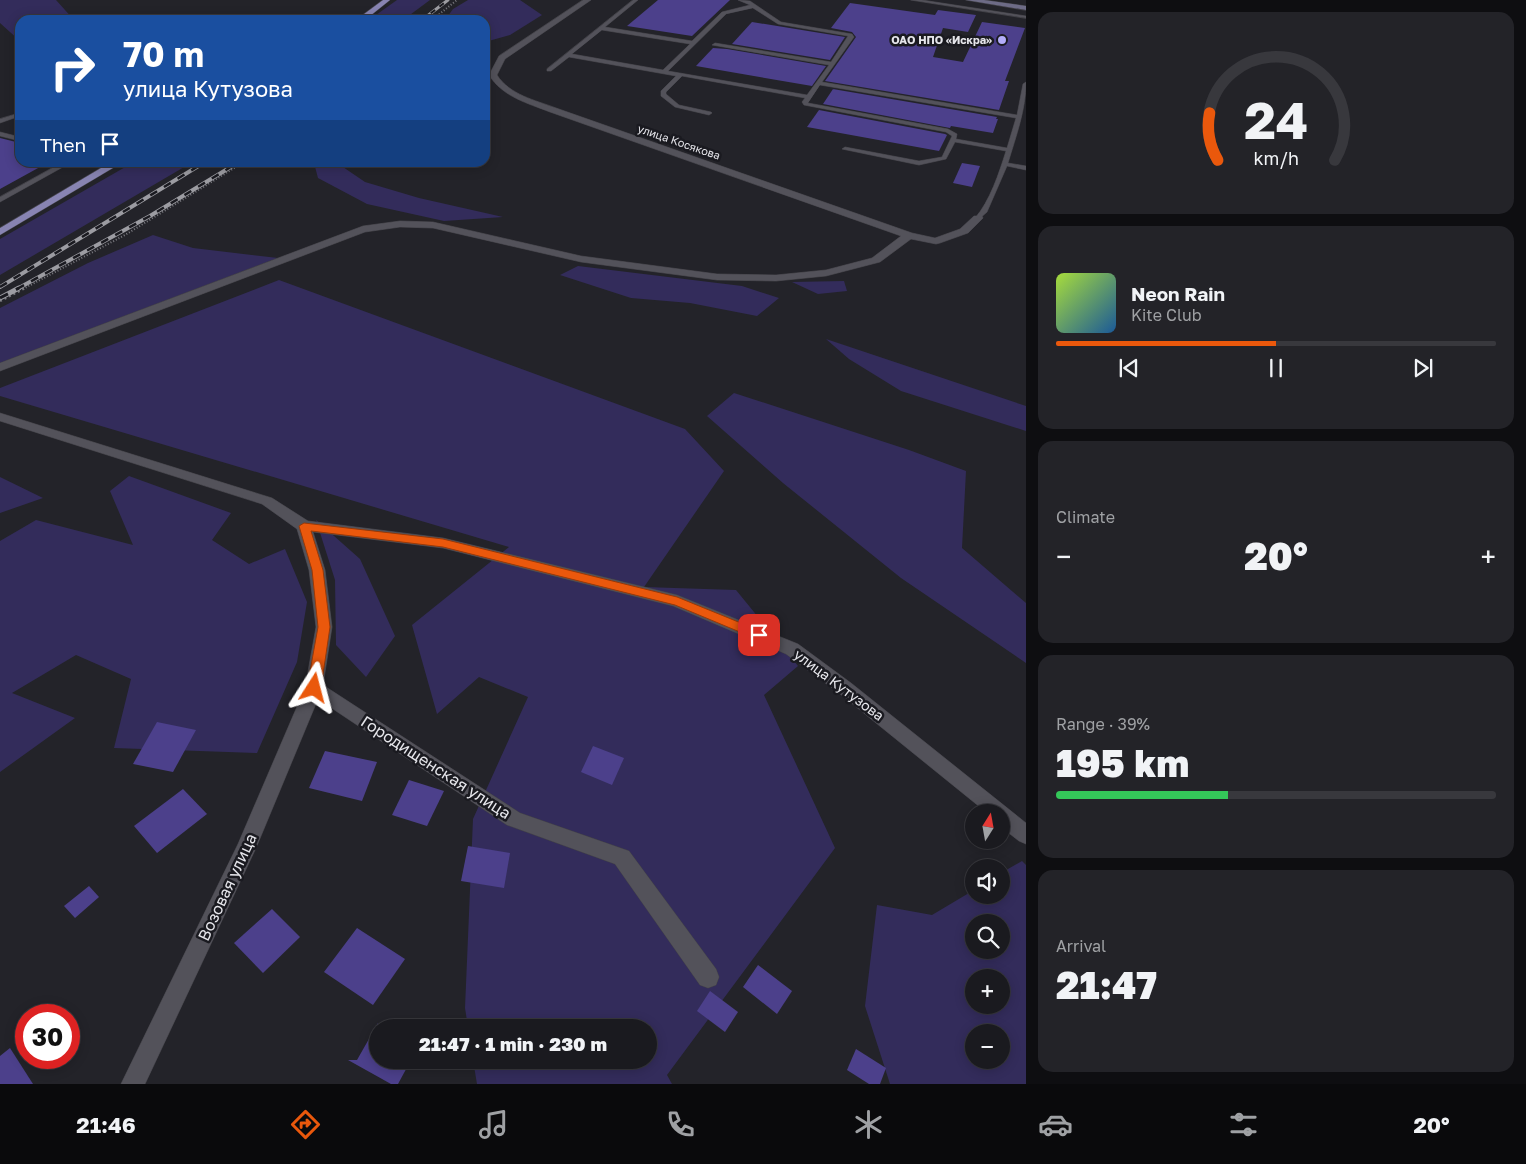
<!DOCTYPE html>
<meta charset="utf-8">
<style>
:root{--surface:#1a1a1f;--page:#232328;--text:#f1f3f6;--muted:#9fa1a4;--line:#38383d;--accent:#ea580c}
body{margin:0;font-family:"Golos Text",sans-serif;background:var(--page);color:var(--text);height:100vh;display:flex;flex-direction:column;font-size:19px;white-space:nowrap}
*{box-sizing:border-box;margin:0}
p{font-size:16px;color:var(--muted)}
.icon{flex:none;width:28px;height:28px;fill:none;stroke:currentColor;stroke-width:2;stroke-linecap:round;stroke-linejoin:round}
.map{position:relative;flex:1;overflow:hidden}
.sheet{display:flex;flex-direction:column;gap:12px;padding:12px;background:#0e0e11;width:500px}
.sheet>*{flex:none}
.banner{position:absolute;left:15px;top:15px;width:475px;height:152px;border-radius:15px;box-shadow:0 2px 12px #0003,0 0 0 1px var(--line);background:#1a4fa0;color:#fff;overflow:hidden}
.needle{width:32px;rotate:11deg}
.fabs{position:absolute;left:965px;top:804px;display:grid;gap:10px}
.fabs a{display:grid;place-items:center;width:45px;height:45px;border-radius:50%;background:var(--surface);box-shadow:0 2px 12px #0003,0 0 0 1px var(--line);font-size:25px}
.speed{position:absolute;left:15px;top:1004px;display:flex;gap:10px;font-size:25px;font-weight:700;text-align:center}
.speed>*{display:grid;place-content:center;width:65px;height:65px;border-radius:50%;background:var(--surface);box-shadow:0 2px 12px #0003,0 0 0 1px var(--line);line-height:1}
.speed .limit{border:8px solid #d22;background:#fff;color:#111}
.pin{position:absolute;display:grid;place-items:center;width:42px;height:42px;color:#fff;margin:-21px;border-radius:10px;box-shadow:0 2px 8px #0006}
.me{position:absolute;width:55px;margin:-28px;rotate:9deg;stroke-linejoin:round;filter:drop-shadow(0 0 4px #0008)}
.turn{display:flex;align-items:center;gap:18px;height:105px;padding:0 25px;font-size:22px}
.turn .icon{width:65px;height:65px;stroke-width:2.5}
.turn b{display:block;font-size:35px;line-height:42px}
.then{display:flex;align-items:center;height:48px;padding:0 25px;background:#0003;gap:10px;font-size:19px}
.big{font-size:38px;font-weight:800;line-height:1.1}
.sheet .card{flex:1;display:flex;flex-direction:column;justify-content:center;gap:8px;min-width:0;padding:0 18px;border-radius:15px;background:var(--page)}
.sheet .dial{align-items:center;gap:0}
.dial svg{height:130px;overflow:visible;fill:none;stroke:var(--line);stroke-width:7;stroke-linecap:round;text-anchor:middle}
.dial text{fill:var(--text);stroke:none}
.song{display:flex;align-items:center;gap:15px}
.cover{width:60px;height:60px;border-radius:8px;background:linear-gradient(135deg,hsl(80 70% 55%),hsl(210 70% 35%))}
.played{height:5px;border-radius:2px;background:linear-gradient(90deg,var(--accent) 50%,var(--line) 50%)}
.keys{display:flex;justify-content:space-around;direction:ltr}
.heat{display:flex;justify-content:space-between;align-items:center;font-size:28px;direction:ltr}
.charge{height:8px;border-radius:4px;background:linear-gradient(90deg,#34c759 39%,var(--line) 0)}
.trip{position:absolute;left:369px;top:1019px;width:288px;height:50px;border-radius:25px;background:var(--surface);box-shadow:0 2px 12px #0003,0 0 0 1px var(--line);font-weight:800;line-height:50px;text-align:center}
.menu{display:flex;height:80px;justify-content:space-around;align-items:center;background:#0a0a0c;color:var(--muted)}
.menu .icon{width:35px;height:35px}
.menu .selected{color:var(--accent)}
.menu b{font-size:22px;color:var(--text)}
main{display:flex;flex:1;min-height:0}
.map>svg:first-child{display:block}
</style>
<main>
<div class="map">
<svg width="1026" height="1084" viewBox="0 0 1026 1084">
<rect width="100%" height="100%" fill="#232329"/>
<!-- green -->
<g fill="#332c5b" fill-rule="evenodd">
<polygon points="0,0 56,0 74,20 109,16 115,20 20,20 20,41 0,23"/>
<polygon points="397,0 430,0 403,20 369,20"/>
<polygon points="468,0 520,0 542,15 510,35 485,42 485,20 445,20 453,9"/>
<polygon points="134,162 191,163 0,275 0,239"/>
<polygon points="314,163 340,163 340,165 365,182 419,198 503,217 444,221 367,204 318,178"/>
<polygon points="153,235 193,248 278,258 0,364 0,308 88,263"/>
<polygon points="578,266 742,286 779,298 757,316 690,303 631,298 560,275"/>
<polygon points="279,280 685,429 724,471 644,587 736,590 798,666 764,695 835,848 667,1075 672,1084 477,1084 473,1060 648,1060 648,1028 468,1027 465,1008 473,819 528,697 479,677 437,714 412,625 509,547 0,396 0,388"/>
<polygon points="844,281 847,291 818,294 792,282"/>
<polygon points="826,339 1026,406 1026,431 901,391 849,359"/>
<polygon points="734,393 909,450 966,471 962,548 1026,603 1026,663 901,578 783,483 707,416"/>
<polygon points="129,476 231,513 212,540 249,564 285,549 307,602 297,662 257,753 114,748 131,679 76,655 12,693 75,718 0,772 0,541 36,520 133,545 110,491"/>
<polygon points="0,477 43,498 0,513"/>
<polygon points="316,520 360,559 395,636 366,677 336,645 335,580"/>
<path d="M 1022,861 L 1026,865 L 1026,1084 L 890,1084 L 865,1006 L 877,905 L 932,915 L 974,890 L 974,895 L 1001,895 L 1001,873 ZM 974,922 L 1001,922 L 1001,950 L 974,950 ZM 974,978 L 1001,978 L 1001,1005 L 974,1005 ZM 974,1032 L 1001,1032 L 1001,1060 L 974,1060 Z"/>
</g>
<!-- building -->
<g fill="#4c408b">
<polygon points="658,0 730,0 692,36 627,26"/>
<polygon points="850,3 935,15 938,10 976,15 968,32 943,28 933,57 963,62 982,22 1025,28 1005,81 1009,81 999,110 825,81 856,37 852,32 831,28"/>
<polygon points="752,22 808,31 845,37 830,60 732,44"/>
<polygon points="713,48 727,49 826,66 812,86 696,66"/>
<polygon points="821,87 997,117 996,119 998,119 993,133 951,126 950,128 823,104 833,89"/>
<polygon points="819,110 945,134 947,135 939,151 807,127"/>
<polygon points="0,138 20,143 20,162 49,162 0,189"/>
<polygon points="962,163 980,166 972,187 953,183"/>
<polygon points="157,722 196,730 173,772 133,764"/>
<polygon points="593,746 624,758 612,785 581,772"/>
<polygon points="325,751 377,762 362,801 309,788"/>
<polygon points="409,780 444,791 427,826 392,815"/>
<polygon points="183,789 207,814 157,853 134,826"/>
<polygon points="468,846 510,853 504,888 461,881"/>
<polygon points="89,886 99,897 75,918 64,906"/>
<polygon points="272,909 300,937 263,973 234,943"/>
<polygon points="357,928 405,959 373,1005 324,972"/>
<polygon points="758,965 792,991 777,1014 743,987"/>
<polygon points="710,991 738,1012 725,1032 697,1011"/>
<polygon points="378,1023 378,1060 411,1060 398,1084 391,1084 348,1060 357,1060"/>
<polygon points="10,1048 33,1084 0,1084 0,1056"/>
<polygon points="856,1049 886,1068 880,1084 869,1084 847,1070"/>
</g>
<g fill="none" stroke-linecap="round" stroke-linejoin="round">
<!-- lane casing -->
<g stroke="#414046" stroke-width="1">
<g id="lane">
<path d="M 633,0 L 638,0 L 605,27 L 692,41 L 722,12 L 750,5 L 738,0 L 750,1 L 781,22 L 852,34 L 854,37 L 822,82 L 1017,115 L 1023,84 L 1026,82 C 1026,110 1016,136 1008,163 L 1026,166 L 1026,170 L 1007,166 L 987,212 L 978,220 L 975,218 C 990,201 999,173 1006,151 L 955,142 L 946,159 L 919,165 L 842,149 L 845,147 L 919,161 L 942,157 L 952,136 L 946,132 L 804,105 L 802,102 L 805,98 L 682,76 L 666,92 L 666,94 L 679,105 L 711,112 L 712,113 L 709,115 L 675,107 L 661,96 L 661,91 L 676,76 L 569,57 L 551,71 L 547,71 L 547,69 ZM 753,8 L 778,24 L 848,36 L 831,62 L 715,43 L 712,45 L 829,65 L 807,95 L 668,71 L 726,14 ZM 602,30 L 690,44 L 663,70 L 572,54 ZM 820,85 L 1016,118 L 1007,148 L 956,139 L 957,134 L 948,129 L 808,103 Z"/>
<polygon points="911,0 922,0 1026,16 1026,18"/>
<polygon points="16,114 20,114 20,116 0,123 0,119"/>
<polygon points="0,132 20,137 20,141 0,136"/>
<polygon points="63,162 72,162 0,202 0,197"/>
</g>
</g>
<!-- street casing -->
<g stroke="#414046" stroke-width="1">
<g id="street">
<path d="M 583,0 L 591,0 L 505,59 L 497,75 C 510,95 535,100 556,108 L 912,233 L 935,238 L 960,229 L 974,216 L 982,216 L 983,218 L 968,233 L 940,243 L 936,244 L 911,239 L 880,262 L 826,276 L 776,281 L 717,280 L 581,262 L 433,228 L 400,227 L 365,232 L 0,371 L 0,363 L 363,226 L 400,221 L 433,222 L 581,256 L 717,274 L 776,275 L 826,270 L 872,258 L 901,236 L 550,112 C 527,103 503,97 489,75 L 499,56 Z"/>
<polygon points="0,413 272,498 308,521 443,538 677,595 798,644 851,683 1026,823 1026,844 1019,841 1001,827 1001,812 986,812 839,693 786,654 673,606 443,548 313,532 325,570 332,627 323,685 520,813 629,851 716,969 719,977 716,985 708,988 700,985 615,864 507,825 318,699 256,848 145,1084 121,1084 238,844 305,688 316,627 309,570 297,529 262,504 0,421"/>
</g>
</g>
<!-- secondary casing -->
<g stroke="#414046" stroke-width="1">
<polygon id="secondary" points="966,0 984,0 1026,6 1026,10"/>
</g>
<!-- primary casing -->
<g stroke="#414046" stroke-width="1">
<g id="primary">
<polygon points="383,0 390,0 365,20 356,20"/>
<polygon points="111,162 123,162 0,235 0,228"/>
</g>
</g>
<!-- path-far1 -->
<g stroke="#7b7b81" stroke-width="2" stroke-dasharray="1 2" stroke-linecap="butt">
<polyline points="432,20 457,0"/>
<polyline points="23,289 125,235 244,162"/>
</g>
<!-- path -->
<polyline stroke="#7b7b81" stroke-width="2.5" stroke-dasharray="2 3" stroke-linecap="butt" points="0,301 25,288"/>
<!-- lane -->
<use href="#lane" fill="#53525a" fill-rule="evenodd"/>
<!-- street -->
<use href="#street" fill="#53525a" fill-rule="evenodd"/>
<!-- secondary -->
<use href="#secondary" fill="#6d6b86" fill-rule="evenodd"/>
<!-- primary -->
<use href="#primary" fill="#8884b2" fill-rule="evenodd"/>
<!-- rail-far2 casing -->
<g stroke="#9c9ca2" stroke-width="3">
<polyline id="rail-far2" points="422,20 448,0"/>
</g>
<!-- rail-far1 casing -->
<g stroke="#9c9ca2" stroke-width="4">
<g id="rail-far1">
<polyline points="0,287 205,162"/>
<polyline points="17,289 150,216 239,162"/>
</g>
</g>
<!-- rail casing -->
<g stroke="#9c9ca2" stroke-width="5">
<polyline id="rail" points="0,298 19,288"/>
</g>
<!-- rail-far2 -->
<use href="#rail-far2" stroke="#1a1a20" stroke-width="2" stroke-dasharray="5.5" stroke-linecap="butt"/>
<!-- rail-far1 -->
<use href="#rail-far1" stroke="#1a1a20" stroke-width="2.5" stroke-dasharray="8" stroke-linecap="butt"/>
<!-- rail -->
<use href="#rail" stroke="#1a1a20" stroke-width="3" stroke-dasharray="9" stroke-linecap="butt"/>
</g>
<!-- route -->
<polygon fill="#ea580c" stroke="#983908" points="304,523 443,539 677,597 763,632 765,635 763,639 759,640 675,605 443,547 311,531 323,570 330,627 321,688 319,692 314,693 309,692 307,688 318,627 312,570 299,526"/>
<!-- markers -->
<circle fill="#b3adf9" stroke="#1a1a20" stroke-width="2" cx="1002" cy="40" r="5"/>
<g text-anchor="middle" stroke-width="5" stroke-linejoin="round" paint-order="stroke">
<!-- far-poi labels -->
<g font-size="11" font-weight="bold" fill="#e6e6eb" stroke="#1a1a20" text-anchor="end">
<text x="992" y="44">ОАО НПО «Искра»</text>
</g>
<!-- far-street labels -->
<g font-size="11" fill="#e6e6eb" stroke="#1a1a20">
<text transform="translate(679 142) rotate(19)" y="4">улица Косякова</text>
</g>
<!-- street labels -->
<g font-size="14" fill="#e6e6eb" stroke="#1a1a20">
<text transform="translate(839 685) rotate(37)" y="5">улица Кутузова</text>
</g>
<!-- near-street labels -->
<g font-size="16" fill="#e6e6eb" stroke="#1a1a20">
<text transform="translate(436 767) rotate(33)" y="6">Городищенская улица</text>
<text transform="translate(227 887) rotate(-65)" y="6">Возовая улица</text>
</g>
</g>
</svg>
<div class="fabs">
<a><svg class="needle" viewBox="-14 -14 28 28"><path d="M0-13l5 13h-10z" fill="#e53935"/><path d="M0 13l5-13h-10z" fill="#9fa1a4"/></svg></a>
<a><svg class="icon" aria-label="sound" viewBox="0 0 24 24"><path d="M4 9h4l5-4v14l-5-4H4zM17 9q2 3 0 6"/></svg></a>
<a><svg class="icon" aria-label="search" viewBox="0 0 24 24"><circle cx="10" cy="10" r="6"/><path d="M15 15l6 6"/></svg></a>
<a>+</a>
<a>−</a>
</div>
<div class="speed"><div class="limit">30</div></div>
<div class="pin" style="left:759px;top:635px;background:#d93025"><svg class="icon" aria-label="arrive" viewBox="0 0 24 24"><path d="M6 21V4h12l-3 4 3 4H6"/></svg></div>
<svg class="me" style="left:314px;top:688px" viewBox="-20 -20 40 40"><path d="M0-17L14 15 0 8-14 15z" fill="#ea580c" stroke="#fff" stroke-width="4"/></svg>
<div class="trip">21:47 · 1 min · 230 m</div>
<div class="banner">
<div class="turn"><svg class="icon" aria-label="right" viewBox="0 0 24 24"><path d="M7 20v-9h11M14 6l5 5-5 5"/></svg><div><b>70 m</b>улица Кутузова</div></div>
<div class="then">Then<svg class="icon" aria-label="arrive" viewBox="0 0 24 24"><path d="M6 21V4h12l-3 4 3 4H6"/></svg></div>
</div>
</div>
<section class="sheet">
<div class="card dial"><svg viewBox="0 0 100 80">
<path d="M14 69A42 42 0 1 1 86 69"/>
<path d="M14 69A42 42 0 0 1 9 40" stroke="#ea580c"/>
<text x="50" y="56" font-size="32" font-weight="700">24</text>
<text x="50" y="72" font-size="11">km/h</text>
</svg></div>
<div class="card">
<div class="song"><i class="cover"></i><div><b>Neon Rain</b><p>Kite Club</p></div></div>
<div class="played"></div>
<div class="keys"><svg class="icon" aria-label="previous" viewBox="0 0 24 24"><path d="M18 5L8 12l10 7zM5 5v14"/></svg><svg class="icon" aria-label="pause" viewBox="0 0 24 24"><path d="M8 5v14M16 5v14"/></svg><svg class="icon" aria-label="next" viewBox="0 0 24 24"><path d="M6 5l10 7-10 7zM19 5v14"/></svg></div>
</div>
<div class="card"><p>Climate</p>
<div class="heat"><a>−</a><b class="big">20°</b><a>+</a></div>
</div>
<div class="card"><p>Range · 39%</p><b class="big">195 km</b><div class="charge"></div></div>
<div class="card"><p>Arrival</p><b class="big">21:47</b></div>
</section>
</main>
<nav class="menu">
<b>21:46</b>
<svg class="icon selected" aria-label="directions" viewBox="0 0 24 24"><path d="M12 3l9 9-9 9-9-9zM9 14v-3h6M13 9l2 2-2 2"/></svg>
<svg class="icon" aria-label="music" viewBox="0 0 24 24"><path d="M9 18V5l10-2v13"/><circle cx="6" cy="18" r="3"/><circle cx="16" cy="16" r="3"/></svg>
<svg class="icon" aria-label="phone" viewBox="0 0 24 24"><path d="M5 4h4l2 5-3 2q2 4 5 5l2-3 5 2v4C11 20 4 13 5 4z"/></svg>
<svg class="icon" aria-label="climate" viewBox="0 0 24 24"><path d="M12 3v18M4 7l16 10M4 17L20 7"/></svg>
<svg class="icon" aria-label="car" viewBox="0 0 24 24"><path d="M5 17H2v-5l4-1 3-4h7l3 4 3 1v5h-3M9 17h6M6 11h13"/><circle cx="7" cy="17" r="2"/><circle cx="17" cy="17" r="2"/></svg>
<svg class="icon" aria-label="filters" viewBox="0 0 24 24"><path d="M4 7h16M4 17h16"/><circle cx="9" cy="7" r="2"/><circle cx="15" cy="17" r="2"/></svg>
<b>20°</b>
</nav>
